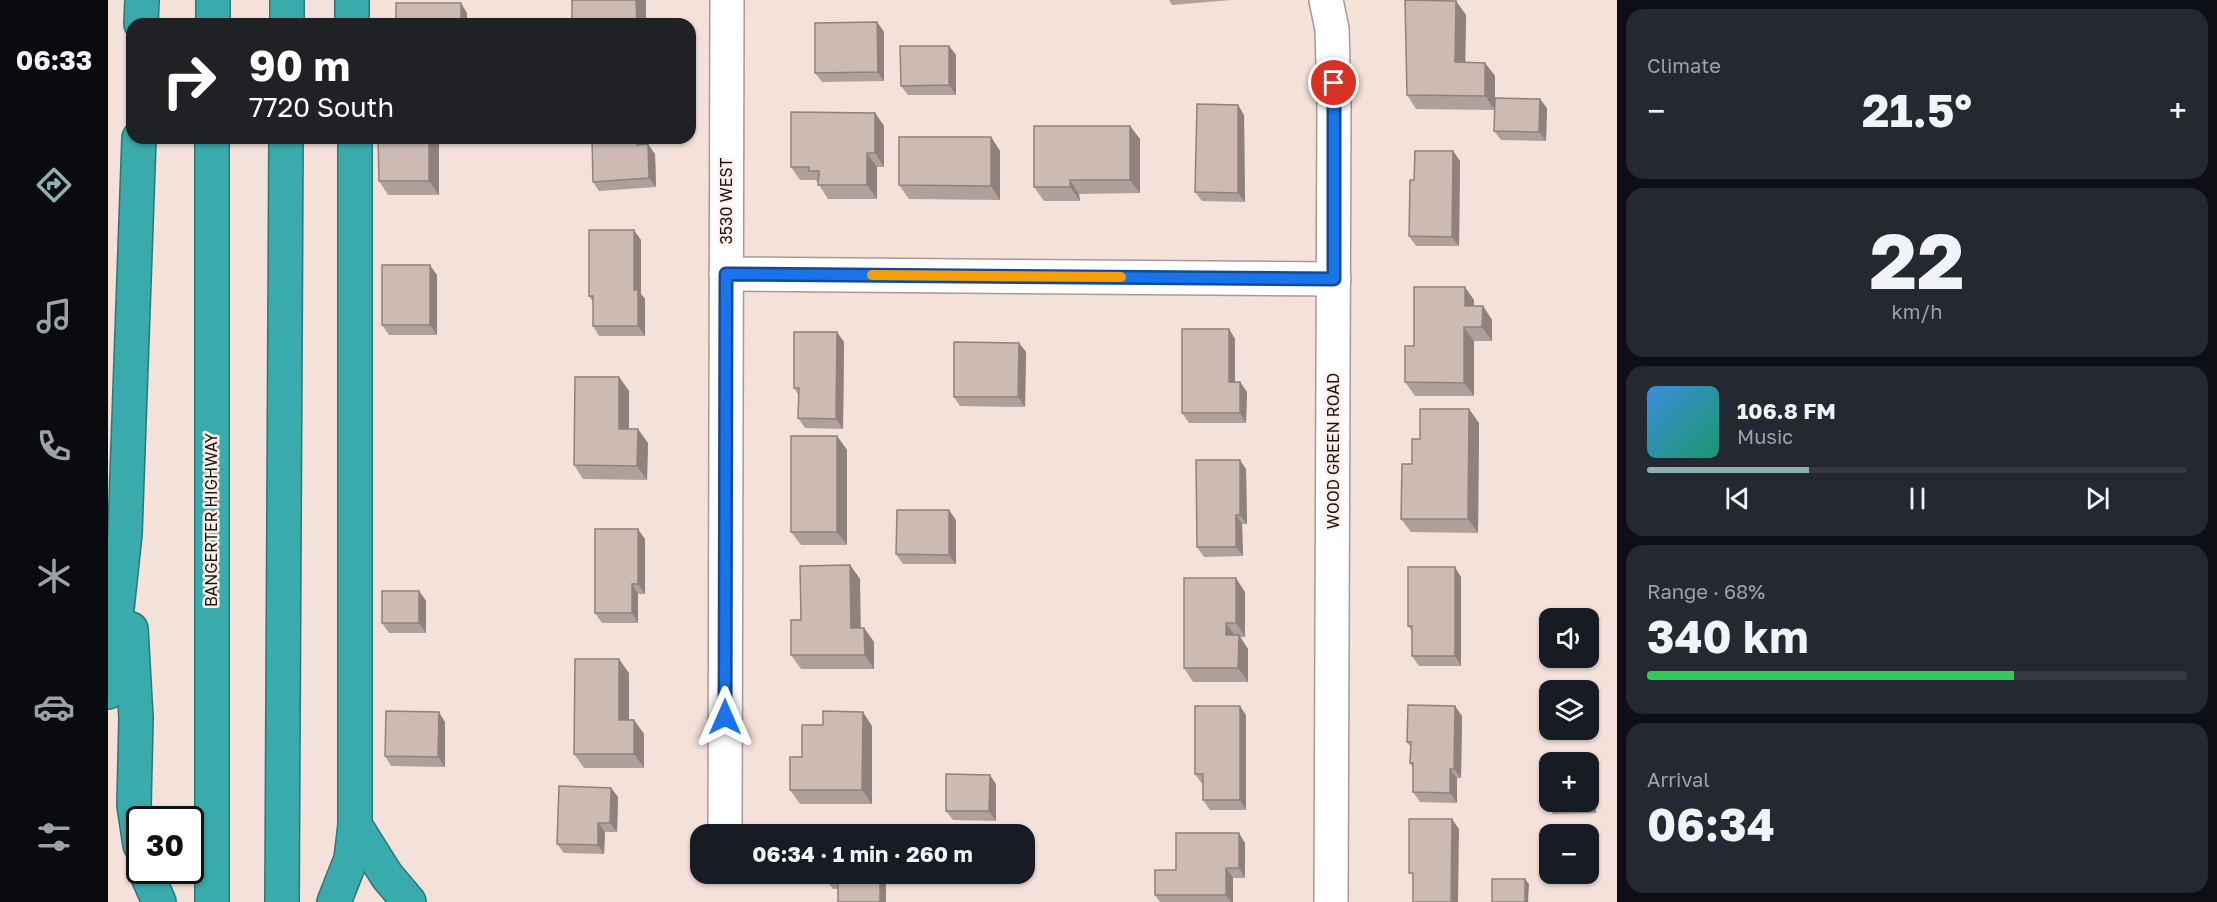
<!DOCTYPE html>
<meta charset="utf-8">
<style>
:root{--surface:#171b24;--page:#242831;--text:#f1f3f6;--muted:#9ea1a6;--line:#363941;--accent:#8db2b4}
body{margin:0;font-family:"Golos Text",sans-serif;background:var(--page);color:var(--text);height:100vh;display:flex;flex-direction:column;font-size:22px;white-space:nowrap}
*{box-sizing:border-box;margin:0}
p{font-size:20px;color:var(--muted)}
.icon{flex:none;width:33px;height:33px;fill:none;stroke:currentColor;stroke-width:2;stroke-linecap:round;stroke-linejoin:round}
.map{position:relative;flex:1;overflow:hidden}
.drawer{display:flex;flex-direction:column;gap:9px;padding:9px;background:#0d0f14;width:600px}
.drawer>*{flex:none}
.guide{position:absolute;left:18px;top:18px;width:570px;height:126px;border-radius:18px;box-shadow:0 2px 4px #0004;background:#202124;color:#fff;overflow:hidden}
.buttons{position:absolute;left:1431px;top:608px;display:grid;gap:12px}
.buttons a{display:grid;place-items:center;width:60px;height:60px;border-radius:12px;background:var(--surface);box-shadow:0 2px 4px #0004;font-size:30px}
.speed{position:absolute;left:18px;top:806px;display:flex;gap:12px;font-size:30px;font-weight:700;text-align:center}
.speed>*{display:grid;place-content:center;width:78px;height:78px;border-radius:50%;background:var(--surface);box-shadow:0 2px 4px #0004;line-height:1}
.speed .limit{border:3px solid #111;border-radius:9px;background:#fff;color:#111}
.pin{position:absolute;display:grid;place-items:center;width:51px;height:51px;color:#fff;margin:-26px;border:3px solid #fff;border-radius:50%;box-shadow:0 2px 6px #0007}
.me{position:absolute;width:66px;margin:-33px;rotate:0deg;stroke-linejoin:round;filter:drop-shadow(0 0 4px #0008)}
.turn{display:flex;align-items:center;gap:21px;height:126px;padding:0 24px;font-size:27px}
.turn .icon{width:78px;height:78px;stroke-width:2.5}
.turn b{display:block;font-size:42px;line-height:51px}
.big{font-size:45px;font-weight:700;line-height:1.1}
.drawer .widget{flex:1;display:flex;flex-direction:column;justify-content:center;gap:9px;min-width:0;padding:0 21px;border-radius:18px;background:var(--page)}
.drawer .dial{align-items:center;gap:0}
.dial b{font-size:78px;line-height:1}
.song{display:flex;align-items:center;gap:18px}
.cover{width:72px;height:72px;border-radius:9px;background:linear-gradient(135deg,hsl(210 70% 55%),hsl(160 70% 35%))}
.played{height:6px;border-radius:3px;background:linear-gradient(90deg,var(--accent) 30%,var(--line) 30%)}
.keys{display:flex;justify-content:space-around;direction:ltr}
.heat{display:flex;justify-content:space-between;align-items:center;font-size:33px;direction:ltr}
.charge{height:9px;border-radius:4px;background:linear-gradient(90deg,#34c759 68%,var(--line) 0)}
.trip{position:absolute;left:582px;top:824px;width:345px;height:60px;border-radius:18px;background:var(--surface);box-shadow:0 2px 4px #0004;font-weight:700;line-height:60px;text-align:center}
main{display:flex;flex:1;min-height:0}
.tab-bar{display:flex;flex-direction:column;width:108px;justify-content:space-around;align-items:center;background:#090b0e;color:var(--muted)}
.tab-bar .icon{width:42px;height:42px}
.tab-bar .active{color:var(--accent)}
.tab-bar b{font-size:27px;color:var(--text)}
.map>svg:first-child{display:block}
</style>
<main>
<nav class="tab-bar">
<b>06:33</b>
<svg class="icon active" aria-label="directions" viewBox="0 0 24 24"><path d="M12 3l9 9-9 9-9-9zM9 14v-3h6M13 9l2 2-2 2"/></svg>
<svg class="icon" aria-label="music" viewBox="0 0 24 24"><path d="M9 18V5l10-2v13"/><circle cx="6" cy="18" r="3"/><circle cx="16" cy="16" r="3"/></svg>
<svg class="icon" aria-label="phone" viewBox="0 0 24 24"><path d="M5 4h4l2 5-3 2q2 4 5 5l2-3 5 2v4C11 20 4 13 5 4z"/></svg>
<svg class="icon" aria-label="climate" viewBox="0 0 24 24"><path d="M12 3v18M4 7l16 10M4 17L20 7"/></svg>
<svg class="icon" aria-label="car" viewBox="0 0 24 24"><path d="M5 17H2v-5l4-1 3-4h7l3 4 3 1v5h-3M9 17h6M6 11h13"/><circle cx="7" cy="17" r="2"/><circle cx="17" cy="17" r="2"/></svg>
<svg class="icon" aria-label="filters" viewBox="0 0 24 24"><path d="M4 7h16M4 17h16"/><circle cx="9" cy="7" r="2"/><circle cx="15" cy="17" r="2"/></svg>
</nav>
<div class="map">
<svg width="1509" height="902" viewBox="0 0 1509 902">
<rect width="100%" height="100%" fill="#f3e1da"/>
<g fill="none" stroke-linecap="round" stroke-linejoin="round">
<!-- minor casing -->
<g stroke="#a99991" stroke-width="36">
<g id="minor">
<polyline points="1218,0 1224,29 1226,101 1223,902"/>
<polyline points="618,274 1226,279"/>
<polyline points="617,834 619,0"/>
</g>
</g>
<!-- highway casing -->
<g stroke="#2e7676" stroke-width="36">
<g id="highway">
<polyline points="244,0 244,24"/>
<polyline points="33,24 34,0"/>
<polyline points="105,24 105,0"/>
<polyline points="179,24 179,0"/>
<polyline points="23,629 28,718 26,805 32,845"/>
<polyline points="0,692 17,534 31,138"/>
<polyline points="247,825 279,876 301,902"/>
<polyline points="37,870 51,902"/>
<polyline points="104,902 104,138"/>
<polyline points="174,902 178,138"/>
<polyline points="226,902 243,859 247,825 247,138"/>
</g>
</g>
<!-- minor -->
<use href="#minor" stroke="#fff" stroke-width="33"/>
<!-- highway -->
<use href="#highway" stroke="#39abac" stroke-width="33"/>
</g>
<!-- wall -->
<g fill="#afa09a">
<polygon points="1061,0 1123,0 1064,5"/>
<polygon points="1348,1 1358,15 1357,62 1377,63 1387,76 1387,110 1308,109 1299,95"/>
<polygon points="769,22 776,32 776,81 714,82 707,73"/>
<polygon points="841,46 848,55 848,95 800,95 793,86"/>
<polygon points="1130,105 1136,115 1137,202 1094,201 1087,192"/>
<polygon points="1439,108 1438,141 1393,140 1386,131"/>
<polygon points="767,113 776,126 776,167 769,167 769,199 720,199 708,180 692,180 683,167"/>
<polygon points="1022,126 1032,139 1032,193 971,194 972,201 936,201 926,187"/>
<polygon points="883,137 892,151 892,200 801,199 791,185"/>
<polygon points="331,138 331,195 280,195 271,181"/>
<polygon points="484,138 536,138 536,144 547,154 548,187 491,191 485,182"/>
<polygon points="1345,151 1352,161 1351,246 1308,246 1301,236 1306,180"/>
<polygon points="533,240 533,294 537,299 537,336 491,336 485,326 485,302 481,296"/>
<polygon points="329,275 329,335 281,335 274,325"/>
<polygon points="1366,300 1366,306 1375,306 1384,320 1384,341 1366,341 1366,396 1307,396 1297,382 1306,346"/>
<polygon points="1121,329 1127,339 1127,382 1132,382 1139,392 1138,423 1081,423 1074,413"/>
<polygon points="736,342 735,429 697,428 690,418 691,396 686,388"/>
<polygon points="911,343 918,352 917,407 852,406 846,397"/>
<polygon points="511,377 521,391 521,429 540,443 539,480 475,479 466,465"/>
<polygon points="1361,409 1371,423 1370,533 1303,532 1293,519 1304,464"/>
<polygon points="729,436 739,450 739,545 693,545 683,532"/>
<polygon points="1138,469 1139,524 1134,524 1135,556 1096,557 1089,547"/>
<polygon points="848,520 848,564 795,564 788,554"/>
<polygon points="537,539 537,594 530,594 530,623 494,623 487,613"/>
<polygon points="742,565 752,579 752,628 756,628 766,642 766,669 693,669 683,655 693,620"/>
<polygon points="1353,577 1353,666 1311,666 1304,656 1304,631 1300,626"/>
<polygon points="311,591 318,601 318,633 281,633 274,623"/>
<polygon points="1137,592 1137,637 1132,637 1140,649 1140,682 1085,682 1076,668"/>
<polygon points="521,673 521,720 526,720 536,734 536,768 476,768 466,754"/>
<polygon points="1138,715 1138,810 1102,810 1095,800 1095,784 1094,784 1087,774"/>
<polygon points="1354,716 1353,778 1349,778 1349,803 1312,802 1305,792 1305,768 1302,763 1302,746 1299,742"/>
<polygon points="337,722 337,767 283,766 277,756"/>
<polygon points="764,726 764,804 692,804 682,790 694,757"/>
<polygon points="1488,782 1488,813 1445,814 1438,804"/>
<polygon points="888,784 888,821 845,820 838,811"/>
<polygon points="503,788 510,797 509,832 497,832 496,854 456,853 449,844"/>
<polygon points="1137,843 1137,878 1125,878 1125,902 1052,902 1047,895 1068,870"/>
<polygon points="778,873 778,902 730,889 725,889 718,880"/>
<polygon points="841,873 897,873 897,879 845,878"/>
</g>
<!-- shaded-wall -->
<g fill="#8f827d">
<polygon points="528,0 538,0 538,24 529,24"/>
<polygon points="1348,1 1358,15 1357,76 1347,62"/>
<polygon points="353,3 359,13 359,24 353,24"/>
<polygon points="769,22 776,32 776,81 770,72"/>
<polygon points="841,46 848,55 848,95 841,85"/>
<polygon points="1377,63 1387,76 1387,110 1377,96"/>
<polygon points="1432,99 1439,108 1438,141 1431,132"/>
<polygon points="1130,105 1136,115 1137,202 1130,193"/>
<polygon points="767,113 776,126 776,167 767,153"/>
<polygon points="1022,126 1032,139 1032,193 1022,180"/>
<polygon points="883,137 892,151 892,200 883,186"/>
<polygon points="321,138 331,138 331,195 321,181"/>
<polygon points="529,138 536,138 536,154 529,145"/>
<polygon points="540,144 547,154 548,187 541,178"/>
<polygon points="1345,151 1352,161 1351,246 1344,237"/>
<polygon points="759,153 769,167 769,199 759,185"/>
<polygon points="962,180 971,194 972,201 962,187"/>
<polygon points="526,230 533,240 533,294 537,299 537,336 530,326 526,290"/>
<polygon points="322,265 329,275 329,335 322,325"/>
<polygon points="1357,287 1366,300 1366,320 1357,306"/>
<polygon points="1375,306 1384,320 1384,341 1374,327"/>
<polygon points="1356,327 1366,341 1366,396 1356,383"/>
<polygon points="1121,329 1127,339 1127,392 1121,382"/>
<polygon points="729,332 736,342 735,429 728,419"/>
<polygon points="911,343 918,352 917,407 910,397"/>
<polygon points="511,377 521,391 521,443 511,429"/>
<polygon points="1132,382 1139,392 1138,423 1132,413"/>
<polygon points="1361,409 1371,423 1370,533 1360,519"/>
<polygon points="530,429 540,443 539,480 529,466"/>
<polygon points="729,436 739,450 739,545 729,532"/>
<polygon points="1132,460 1138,469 1139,524 1132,515"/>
<polygon points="841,510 848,520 848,564 841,555"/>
<polygon points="1128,515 1134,524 1135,556 1128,547"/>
<polygon points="530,529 537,539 537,594 530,584"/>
<polygon points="742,565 752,579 753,642 743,628"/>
<polygon points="1347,567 1353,577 1353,666 1347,656"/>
<polygon points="1128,578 1137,592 1137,637 1128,623"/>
<polygon points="524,584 530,594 530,623 524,613"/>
<polygon points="311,591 318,601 318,633 311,623"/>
<polygon points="1118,623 1128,637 1118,635"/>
<polygon points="756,628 766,642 766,669 757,655"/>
<polygon points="1131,635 1140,649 1140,682 1130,668"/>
<polygon points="511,659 521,673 521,734 511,720"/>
<polygon points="1132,706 1138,715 1138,810 1132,800"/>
<polygon points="1347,706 1354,716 1353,778 1346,769"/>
<polygon points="331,712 337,722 337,767 330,757"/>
<polygon points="755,712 764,726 764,804 754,790"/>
<polygon points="526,720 536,734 536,768 526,754"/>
<polygon points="1342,769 1349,778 1349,803 1342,793"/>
<polygon points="1481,772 1488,782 1488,813 1481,804"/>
<polygon points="882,775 888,784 888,821 881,811"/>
<polygon points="503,788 510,797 509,832 502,823"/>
<polygon points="1344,819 1351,829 1350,902 1343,902"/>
<polygon points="490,823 497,832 496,854 490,845"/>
<polygon points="1131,833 1137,843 1137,878 1131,868"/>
<polygon points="1118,868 1125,878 1125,902 1123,902 1118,895"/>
<rect x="772" y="873" width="6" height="29"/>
<polygon points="893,873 897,873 897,879"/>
<polygon points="1417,879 1421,884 1420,902 1417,902"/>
</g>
<!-- building -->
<g fill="#ccbab3" stroke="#8f827d" stroke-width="1.5">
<polygon points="464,0 528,0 529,24 464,24"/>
<polygon points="1297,0 1348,1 1347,62 1377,63 1377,96 1299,95"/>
<rect x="288" y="3" width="65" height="21"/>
<polygon points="769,22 770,72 707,73 707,23"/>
<polygon points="792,46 841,46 841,85 793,86"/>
<polygon points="1387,98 1432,99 1431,132 1386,131"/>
<polygon points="1089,104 1130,105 1130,193 1087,192"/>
<polygon points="683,112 767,113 767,153 759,153 759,185 710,185 711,171 701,171 701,167 683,167"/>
<polygon points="926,126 1022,126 1022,180 962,180 962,187 926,187"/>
<polygon points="791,137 883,137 883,186 791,185"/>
<polygon points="270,138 321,138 321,181 271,181"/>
<polygon points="484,138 529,138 529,145 540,144 541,178 485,182"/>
<polygon points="1307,151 1345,151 1344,237 1301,236 1302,180 1306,180"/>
<polygon points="481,230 526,230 526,290 530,290 530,326 485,326 485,296 481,296"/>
<rect x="274" y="265" width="48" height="60"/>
<polygon points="1306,287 1357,287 1357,306 1375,306 1374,327 1356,327 1356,383 1297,382 1297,346 1306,346"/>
<polygon points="1074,329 1121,329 1121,382 1132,382 1132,413 1074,413"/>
<polygon points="686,332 729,332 728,419 690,418 691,388 686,388"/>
<polygon points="846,342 911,343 910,397 846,397"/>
<polygon points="467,377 511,377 511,429 530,429 529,466 466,465"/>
<polygon points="1312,409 1361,409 1360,519 1293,519 1294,464 1304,464 1304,439 1312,439"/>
<rect x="683" y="436" width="46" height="96"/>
<polygon points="1088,460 1132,460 1132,515 1128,515 1128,547 1089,547"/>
<polygon points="789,510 841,510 841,555 788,554"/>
<polygon points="487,529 530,529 530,584 524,584 524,613 487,613"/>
<polygon points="742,565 743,628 756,628 757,655 683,655 683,620 693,620 692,566"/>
<polygon points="1300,567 1347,567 1347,656 1304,656 1304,626 1300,626"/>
<polygon points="1076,578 1128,578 1128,623 1118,623 1118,635 1131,635 1130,668 1076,668"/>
<rect x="274" y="591" width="37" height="32"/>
<polygon points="467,659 511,659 511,720 526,720 526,754 466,754"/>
<polygon points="1300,705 1347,706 1346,769 1342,769 1342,793 1305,792 1305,763 1302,763 1303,742 1299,742"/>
<polygon points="1087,706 1132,706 1132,800 1095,800 1095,774 1087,774"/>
<polygon points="278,711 331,712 330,757 277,756"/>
<polygon points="715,711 755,712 754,790 682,790 682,757 694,757 694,725 715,725"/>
<polygon points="1481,772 1481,804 1438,804 1438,773 1442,773 1442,801 1480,801"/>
<polygon points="838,774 882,775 881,811 838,811"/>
<polygon points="451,786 503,788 502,823 490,823 490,845 449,844"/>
<polygon points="1301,819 1344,819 1343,902 1305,902 1305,873 1301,873"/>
<polygon points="838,828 891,829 891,834 838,834"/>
<polygon points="1068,833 1131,833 1131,868 1118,868 1118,895 1047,895 1047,870 1068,870"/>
<polygon points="718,873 772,873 772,902 730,902 730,880 718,880"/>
<rect x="1384" y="879" width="33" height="23"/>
</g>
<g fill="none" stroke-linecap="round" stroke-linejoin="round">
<!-- route casing -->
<g stroke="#114b97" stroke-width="15">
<polyline id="route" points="617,717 618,274 1226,279 1226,83"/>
</g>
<!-- route -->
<use href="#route" stroke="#1a73e8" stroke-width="10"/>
<!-- slow -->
<polyline stroke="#f59e0b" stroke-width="10" points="764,275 1013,277"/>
</g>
<g text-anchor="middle" stroke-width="5" stroke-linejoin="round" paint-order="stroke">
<!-- street labels -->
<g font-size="16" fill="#1b1512" stroke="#feefe9">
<text transform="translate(618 201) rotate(-90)" y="6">3530 WEST</text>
<text transform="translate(1225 451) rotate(-90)" y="6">WOOD GREEN ROAD</text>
<text transform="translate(103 520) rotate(-90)" y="6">BANGERTER HIGHWAY</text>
</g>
</g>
</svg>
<div class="buttons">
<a><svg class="icon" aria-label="sound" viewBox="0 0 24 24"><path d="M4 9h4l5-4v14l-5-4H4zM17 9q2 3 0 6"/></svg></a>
<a><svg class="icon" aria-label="layers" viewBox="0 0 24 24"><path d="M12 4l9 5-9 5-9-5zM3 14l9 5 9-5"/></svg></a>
<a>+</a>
<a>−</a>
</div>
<div class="speed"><div class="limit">30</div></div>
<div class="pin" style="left:1226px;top:83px;background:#d93025"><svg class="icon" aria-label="arrive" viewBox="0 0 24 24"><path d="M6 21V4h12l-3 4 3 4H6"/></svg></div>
<svg class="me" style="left:617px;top:717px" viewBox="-20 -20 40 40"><path d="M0-17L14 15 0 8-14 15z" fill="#1a73e8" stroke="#fff" stroke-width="4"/></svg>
<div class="trip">06:34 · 1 min · 260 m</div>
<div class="guide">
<div class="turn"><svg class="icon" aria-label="right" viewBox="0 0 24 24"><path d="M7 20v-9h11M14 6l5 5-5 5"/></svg><div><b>90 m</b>7720 South</div></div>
</div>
</div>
<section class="drawer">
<div class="widget"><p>Climate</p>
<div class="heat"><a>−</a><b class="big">21.5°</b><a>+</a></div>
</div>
<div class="widget dial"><b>22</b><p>km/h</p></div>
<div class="widget">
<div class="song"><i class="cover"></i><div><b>106.8 FM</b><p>Music</p></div></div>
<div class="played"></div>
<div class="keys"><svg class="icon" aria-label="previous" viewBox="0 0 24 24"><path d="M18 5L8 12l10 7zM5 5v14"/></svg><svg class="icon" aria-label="pause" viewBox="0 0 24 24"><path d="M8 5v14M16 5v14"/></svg><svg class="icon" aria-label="next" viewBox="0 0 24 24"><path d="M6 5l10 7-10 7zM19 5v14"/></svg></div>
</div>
<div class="widget"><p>Range · 68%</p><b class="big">340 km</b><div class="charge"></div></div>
<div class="widget"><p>Arrival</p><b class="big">06:34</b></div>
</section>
</main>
